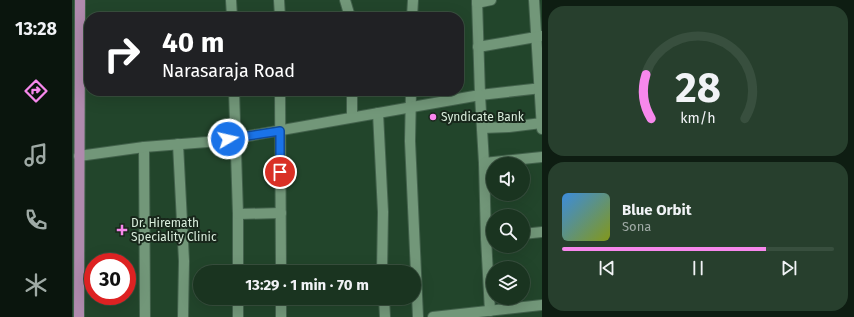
<!DOCTYPE html>
<meta charset="utf-8">
<style>
:root{--surface:#1a3420;--page:#273f2d;--text:#f1f3f6;--muted:#9faaa5;--line:#384f3e;--accent:#f788ec}
body{margin:0;font-family:"Fira Sans",sans-serif;background:var(--page);color:var(--text);height:100vh;display:flex;flex-direction:column;font-size:15px;white-space:nowrap}
*{box-sizing:border-box;margin:0}
p{font-size:13px;color:var(--muted)}
.icon{flex:none;width:22px;height:22px;fill:none;stroke:currentColor;stroke-width:2;stroke-linecap:round;stroke-linejoin:round}
.map{position:relative;flex:1;overflow:hidden}
.sheet{display:flex;flex-direction:column;gap:6px;padding:6px;background:#0e1d12;width:312px}
.sheet>*{flex:none}
.banner{position:absolute;left:12px;top:12px;width:380px;height:84px;border-radius:16px;box-shadow:0 4px 16px #0002,0 0 0 1px var(--line);background:#202124;color:#fff;overflow:hidden}
.tools{position:absolute;left:414px;top:157px;display:grid;gap:8px}
.tools a{display:grid;place-items:center;width:44px;height:44px;border-radius:50%;background:var(--surface);box-shadow:0 4px 16px #0002,0 0 0 1px var(--line);font-size:20px}
.speed{position:absolute;left:12px;top:253px;display:flex;gap:8px;font-size:20px;font-weight:700;text-align:center}
.speed>*{display:grid;place-content:center;width:52px;height:52px;border-radius:50%;background:var(--surface);box-shadow:0 4px 16px #0002,0 0 0 1px var(--line);line-height:1}
.speed .limit{border:6px solid #d22;background:#fff;color:#111}
.pin{position:absolute;display:grid;place-items:center;width:34px;height:34px;color:#fff;margin:-17px;border:2px solid #fff;border-radius:50%;box-shadow:0 1px 4px #0007}
.me{position:absolute;width:44px;margin:-22px;rotate:81deg;stroke-linejoin:round;filter:drop-shadow(0 0 3px #0008)}
.turn{display:flex;align-items:center;gap:14px;height:84px;padding:0 12px;font-size:18px}
.turn .icon{width:52px;height:52px;stroke-width:2.5}
.turn b{display:block;font-size:28px;line-height:34px}
.sheet .tile{flex:1;display:flex;flex-direction:column;justify-content:center;gap:6px;min-width:0;padding:0 14px;border-radius:16px;background:var(--page)}
.sheet .dial{align-items:center;gap:0}
.dial svg{height:104px;overflow:visible;fill:none;stroke:var(--line);stroke-width:7;stroke-linecap:round;text-anchor:middle}
.dial text{fill:var(--text);stroke:none}
.song{display:flex;align-items:center;gap:12px}
.cover{width:48px;height:48px;border-radius:6px;background:linear-gradient(135deg,hsl(210 70% 55%),hsl(70 70% 35%))}
.played{height:4px;border-radius:2px;background:linear-gradient(90deg,var(--accent) 75%,var(--line) 75%)}
.keys{display:flex;justify-content:space-around;direction:ltr}
.trip{position:absolute;left:121px;top:265px;width:228px;height:40px;border-radius:20px;background:var(--surface);box-shadow:0 4px 16px #0002,0 0 0 1px var(--line);font-weight:700;line-height:40px;text-align:center}
main{display:flex;flex:1;min-height:0}
.tabs{display:flex;flex-direction:column;width:72px;justify-content:space-around;align-items:center;background:#0a150d;color:var(--muted)}
.tabs .icon{width:28px;height:28px}
.tabs .current{color:var(--accent)}
.tabs b{font-size:18px;color:var(--text)}
.map>svg:first-child{display:block}
</style>
<main>
<nav class="tabs">
<b>13:28</b>
<svg class="icon current" aria-label="directions" viewBox="0 0 24 24"><path d="M12 3l9 9-9 9-9-9zM9 14v-3h6M13 9l2 2-2 2"/></svg>
<svg class="icon" aria-label="music" viewBox="0 0 24 24"><path d="M9 18V5l10-2v13"/><circle cx="6" cy="18" r="3"/><circle cx="16" cy="16" r="3"/></svg>
<svg class="icon" aria-label="phone" viewBox="0 0 24 24"><path d="M5 4h4l2 5-3 2q2 4 5 5l2-3 5 2v4C11 20 4 13 5 4z"/></svg>
<svg class="icon" aria-label="climate" viewBox="0 0 24 24"><path d="M12 3v18M4 7l16 10M4 17L20 7"/></svg>
</nav>
<div class="map">
<svg width="470" height="317" viewBox="0 0 470 317">
<rect width="100%" height="100%" fill="#22452b"/>
<g fill="none" stroke-linecap="round" stroke-linejoin="round">
<!-- street casing -->
<g stroke="#42614b" stroke-width="12">
<g id="street">
<polyline points="159,0 160,17"/>
<polyline points="207,0 208,17"/>
<polyline points="273,0 278,17"/>
<polyline points="405,0 408,95 470,88"/>
<polyline points="462,0 470,129"/>
<polyline points="405,3 419,0"/>
<polyline points="340,17 341,0"/>
<polyline points="406,47 470,36"/>
<polyline points="162,91 166,214 166,272"/>
<polyline points="208,91 209,272"/>
<polyline points="280,91 280,117"/>
<polyline points="339,91 338,141 346,317"/>
<polyline points="306,113 311,212 310,272"/>
<polyline points="410,128 437,127 470,123"/>
<polyline points="106,144 112,261 111,317"/>
<polyline points="72,147 73,317"/>
<polyline points="7,156 72,147 148,141 408,95 412,163 414,238 421,237"/>
<polyline points="412,163 470,157"/>
<polyline points="166,214 209,213"/>
<polyline points="451,234 470,232"/>
<polyline points="414,238 418,311"/>
<polyline points="209,298 209,317"/>
<polyline points="312,298 313,317"/>
<polyline points="166,317 166,298"/>
<polyline points="361,317 470,305"/>
</g>
</g>
<!-- primary casing -->
<g stroke="#42614b" stroke-width="12">
<polyline id="primary" points="7,317 8,0"/>
</g>
<!-- street -->
<use href="#street" stroke="#729779" stroke-width="10"/>
<!-- primary -->
<use href="#primary" stroke="#af8aad" stroke-width="10"/>
</g>
<g fill="none" stroke-linecap="round" stroke-linejoin="round">
<!-- route casing -->
<g stroke="#114b97" stroke-width="10">
<polyline id="route" points="156,139 208,131 208,172"/>
</g>
<!-- route -->
<use href="#route" stroke="#1a73e8" stroke-width="7"/>
</g>
<!-- markers -->
<g fill="#f788ec" stroke="#18271b" stroke-width="1.5">
<circle cx="361" cy="117" r="4"/>
<path d="M48 224h4v4h4v4h-4v4h-4v-4h-4v-4h4z"/>
</g>
<g text-anchor="middle" stroke-width="4" stroke-linejoin="round" paint-order="stroke">
<!-- poi labels -->
<g font-size="12" fill="#d9eddc" stroke="#18271b" text-anchor="start">
<text x="369" y="121">Syndicate Bank</text>
<text x="59" y="227">Dr. Hiremath<tspan x="59" dy="14">Speciality Clinic</tspan></text>
</g>
</g>
</svg>
<div class="tools">
<a><svg class="icon" aria-label="sound" viewBox="0 0 24 24"><path d="M4 9h4l5-4v14l-5-4H4zM17 9q2 3 0 6"/></svg></a>
<a><svg class="icon" aria-label="search" viewBox="0 0 24 24"><circle cx="10" cy="10" r="6"/><path d="M15 15l6 6"/></svg></a>
<a><svg class="icon" aria-label="layers" viewBox="0 0 24 24"><path d="M12 4l9 5-9 5-9-5zM3 14l9 5 9-5"/></svg></a>
</div>
<div class="speed"><div class="limit">30</div></div>
<div class="pin" style="left:208px;top:172px;background:#d93025"><svg class="icon" aria-label="arrive" viewBox="0 0 24 24"><path d="M6 21V4h12l-3 4 3 4H6"/></svg></div>
<svg class="me" style="left:156px;top:139px" viewBox="-20 -20 40 40"><circle r="17" fill="#1a73e8" stroke="#fff" stroke-width="3"/><path d="M0-11L8 9 0 5-8 9z" fill="#fff"/></svg>
<div class="trip">13:29 · 1 min · 70 m</div>
<div class="banner">
<div class="turn"><svg class="icon" aria-label="right" viewBox="0 0 24 24"><path d="M7 20v-9h11M14 6l5 5-5 5"/></svg><div><b>40 m</b>Narasaraja Road</div></div>
</div>
</div>
<section class="sheet">
<div class="tile dial"><svg viewBox="0 0 100 80">
<path d="M14 69A42 42 0 1 1 86 69"/>
<path d="M14 69A42 42 0 0 1 10 35" stroke="#f788ec"/>
<text x="50" y="56" font-size="32" font-weight="700">28</text>
<text x="50" y="72" font-size="11">km/h</text>
</svg></div>
<div class="tile">
<div class="song"><i class="cover"></i><div><b>Blue Orbit</b><p>Sona</p></div></div>
<div class="played"></div>
<div class="keys"><svg class="icon" aria-label="previous" viewBox="0 0 24 24"><path d="M18 5L8 12l10 7zM5 5v14"/></svg><svg class="icon" aria-label="pause" viewBox="0 0 24 24"><path d="M8 5v14M16 5v14"/></svg><svg class="icon" aria-label="next" viewBox="0 0 24 24"><path d="M6 5l10 7-10 7zM19 5v14"/></svg></div>
</div>
</section>
</main>
